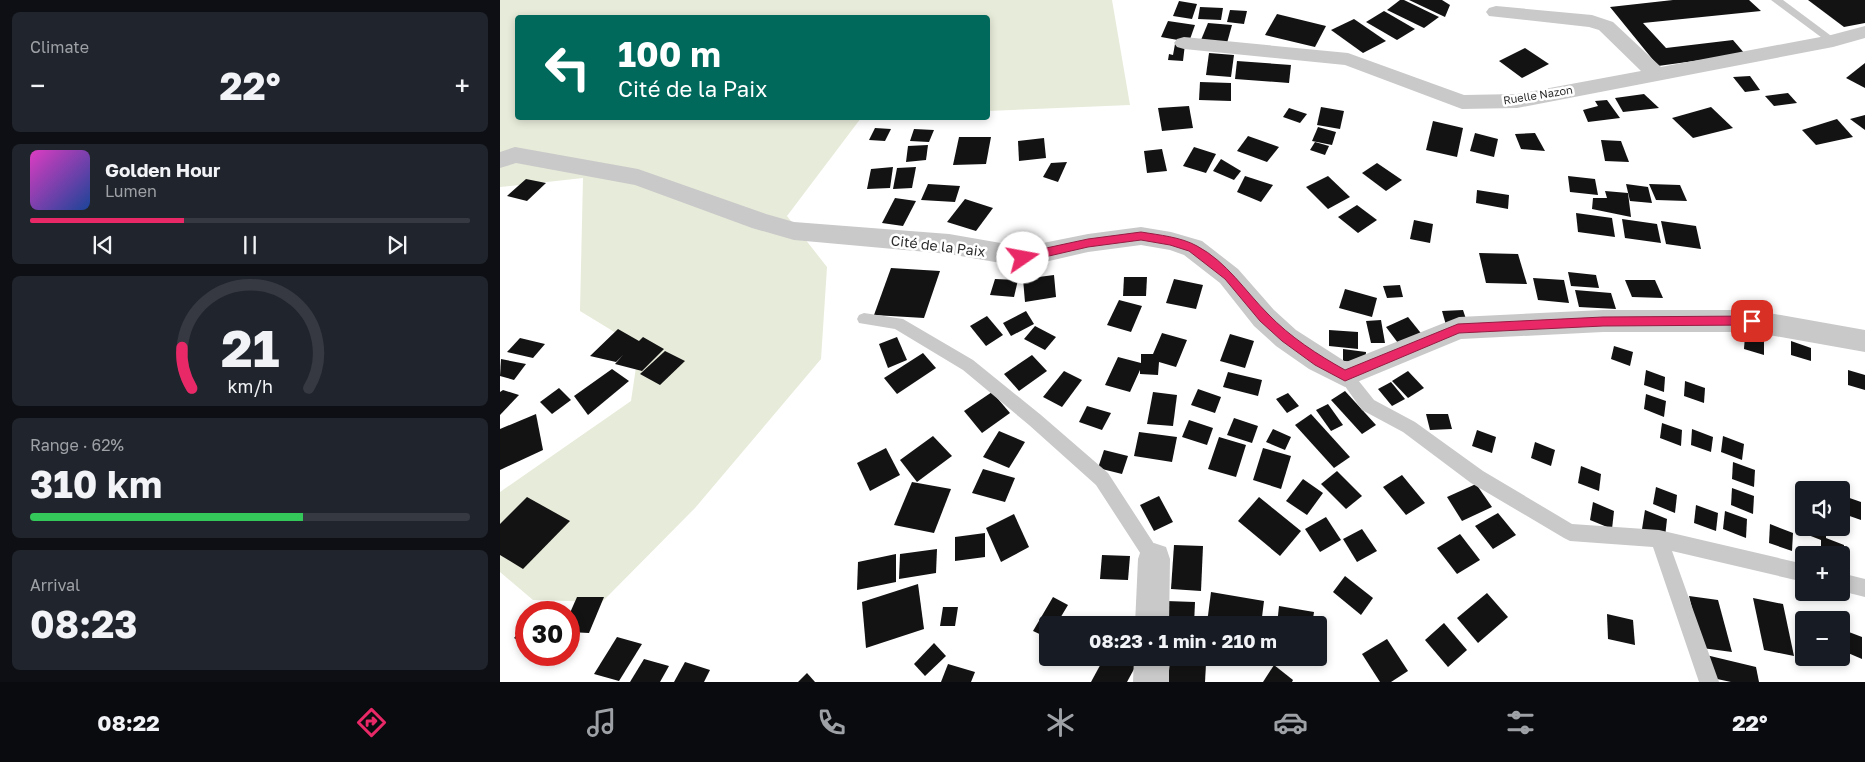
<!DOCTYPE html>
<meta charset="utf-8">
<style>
:root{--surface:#171b24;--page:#20242c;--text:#f1f3f6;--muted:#9ea1a6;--line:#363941;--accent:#e92967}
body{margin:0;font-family:"Golos Text",sans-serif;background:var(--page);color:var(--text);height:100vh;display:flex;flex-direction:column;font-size:19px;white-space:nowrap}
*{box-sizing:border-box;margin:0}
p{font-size:16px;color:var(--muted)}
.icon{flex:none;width:28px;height:28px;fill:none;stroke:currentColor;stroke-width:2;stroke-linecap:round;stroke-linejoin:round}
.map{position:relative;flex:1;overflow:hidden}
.panel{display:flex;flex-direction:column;gap:12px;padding:12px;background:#0d0f14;width:500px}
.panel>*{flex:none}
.hud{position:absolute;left:15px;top:15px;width:475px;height:105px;border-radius:5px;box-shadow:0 2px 8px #0003;background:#00695c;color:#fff;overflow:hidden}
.controls{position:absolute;left:1295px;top:481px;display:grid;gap:10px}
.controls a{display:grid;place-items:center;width:55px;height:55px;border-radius:5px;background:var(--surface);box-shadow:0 2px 8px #0003;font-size:25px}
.speed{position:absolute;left:15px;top:601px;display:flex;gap:10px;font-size:25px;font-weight:700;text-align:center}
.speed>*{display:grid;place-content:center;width:65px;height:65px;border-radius:50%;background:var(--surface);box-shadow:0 2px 8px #0003;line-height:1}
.speed .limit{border:8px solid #d22;background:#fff;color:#111}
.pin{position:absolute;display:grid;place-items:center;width:42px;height:42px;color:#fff;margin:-21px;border-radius:10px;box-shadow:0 2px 8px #0006}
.me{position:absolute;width:55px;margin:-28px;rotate:78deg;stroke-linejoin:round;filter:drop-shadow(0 0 4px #0008)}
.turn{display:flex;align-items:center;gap:18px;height:105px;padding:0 20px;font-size:22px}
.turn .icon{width:65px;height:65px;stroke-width:2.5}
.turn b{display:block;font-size:35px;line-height:42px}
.big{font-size:38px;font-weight:700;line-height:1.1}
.panel .card{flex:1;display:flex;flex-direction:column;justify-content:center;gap:8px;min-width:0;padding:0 18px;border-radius:8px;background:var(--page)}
.panel .dial{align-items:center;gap:0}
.dial svg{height:130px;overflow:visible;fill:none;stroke:var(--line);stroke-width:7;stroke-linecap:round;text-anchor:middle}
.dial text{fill:var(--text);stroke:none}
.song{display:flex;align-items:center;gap:15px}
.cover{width:60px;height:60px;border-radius:8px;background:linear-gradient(135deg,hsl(310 70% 55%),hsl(220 70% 35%))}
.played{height:5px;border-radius:2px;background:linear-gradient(90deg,var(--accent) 35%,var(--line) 35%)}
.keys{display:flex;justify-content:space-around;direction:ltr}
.heat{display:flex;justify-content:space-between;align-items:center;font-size:28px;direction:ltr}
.charge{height:8px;border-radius:4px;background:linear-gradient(90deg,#34c759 62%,var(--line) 0)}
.trip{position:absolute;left:539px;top:616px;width:288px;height:50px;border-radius:5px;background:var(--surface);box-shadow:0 2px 8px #0003;font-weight:700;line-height:50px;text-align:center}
.dock{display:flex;height:80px;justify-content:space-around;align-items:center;background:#090b0e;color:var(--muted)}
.dock .icon{width:35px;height:35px}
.dock .on{color:var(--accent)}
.dock b{font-size:22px;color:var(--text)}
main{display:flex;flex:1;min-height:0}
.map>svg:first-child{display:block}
</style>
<main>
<section class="panel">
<div class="card"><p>Climate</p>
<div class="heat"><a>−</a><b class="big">22°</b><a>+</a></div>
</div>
<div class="card">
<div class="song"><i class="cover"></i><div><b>Golden Hour</b><p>Lumen</p></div></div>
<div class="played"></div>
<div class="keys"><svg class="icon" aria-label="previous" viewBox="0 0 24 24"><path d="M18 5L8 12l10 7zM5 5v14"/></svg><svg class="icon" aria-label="pause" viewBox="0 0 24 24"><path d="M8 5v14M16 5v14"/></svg><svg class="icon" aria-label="next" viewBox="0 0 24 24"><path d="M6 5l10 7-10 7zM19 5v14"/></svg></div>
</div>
<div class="card dial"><svg viewBox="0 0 100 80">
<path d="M14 69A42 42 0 1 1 86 69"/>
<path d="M14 69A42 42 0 0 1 8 44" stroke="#e92967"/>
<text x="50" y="56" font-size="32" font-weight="700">21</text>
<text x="50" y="72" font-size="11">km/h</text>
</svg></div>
<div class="card"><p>Range · 62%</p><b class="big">310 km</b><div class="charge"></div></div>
<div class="card"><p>Arrival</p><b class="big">08:23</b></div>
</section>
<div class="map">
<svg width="1365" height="682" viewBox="0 0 1365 682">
<rect width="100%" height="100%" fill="#fff"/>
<!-- green -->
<polygon fill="#e7ebd9" points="0,0 612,0 630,105 488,111 488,18 18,18 18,118 361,118 287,216 327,267 321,359 195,508 102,602 33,600 0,572 0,492 131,401 139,347 80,311 83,178 0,187"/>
<!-- building -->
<g fill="#131313">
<polygon points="900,0 904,0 939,17 924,28 887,10"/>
<polygon points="909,0 942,0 950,5 945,17"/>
<polygon points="1173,0 1249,0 1261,11 1143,23 1166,48 1233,40 1245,54 1158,66 1110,7"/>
<polygon points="1308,0 1365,0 1365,23 1344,27"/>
<polygon points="679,1 697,4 692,19 673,16"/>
<polygon points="700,7 723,8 721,20 698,19"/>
<polygon points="730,10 747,11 744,24 727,22"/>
<polygon points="884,11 915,29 897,40 866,22"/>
<polygon points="777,14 826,26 815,47 765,35"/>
<polygon points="854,19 886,41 863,53 831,30"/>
<polygon points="668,21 695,25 689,42 661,37"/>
<polygon points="708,23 732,25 727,43 701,40"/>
<polygon points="675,44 685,44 683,61 668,60 669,54 673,55"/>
<polygon points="1025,48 1049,64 1022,78 999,61"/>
<polygon points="709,53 734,55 731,77 706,75"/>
<polygon points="737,61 791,65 789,83 735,79"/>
<polygon points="1365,63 1365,88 1346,78"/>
<polygon points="1250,76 1260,90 1245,92 1233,77"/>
<polygon points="700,82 731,83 731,101 699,100"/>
<polygon points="1288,93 1297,103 1274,106 1265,96"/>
<polygon points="1144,94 1159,108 1123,112 1115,98"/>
<polygon points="1107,100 1120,118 1088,122 1083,110 1098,106 1095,101"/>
<polygon points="689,106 693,128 662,131 658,108"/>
<polygon points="821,107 844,111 840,129 817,125"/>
<polygon points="1211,107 1233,128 1193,138 1172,118"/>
<polygon points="789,108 807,114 800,123 783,117"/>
<polygon points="1365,115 1365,130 1350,119"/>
<polygon points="1337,119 1353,137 1316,145 1302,130"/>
<polygon points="933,121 963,128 957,157 926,150"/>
<polygon points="818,127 836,132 832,145 812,141"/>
<polygon points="375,128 391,129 385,141 369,140"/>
<polygon points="414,129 434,130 429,142 410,141"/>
<polygon points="975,133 998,139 994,157 970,151"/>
<polygon points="1035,133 1045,151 1021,149 1015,134"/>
<polygon points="748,136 779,147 767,162 737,151"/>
<polygon points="459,137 491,137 486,164 453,165"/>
<polygon points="544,138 546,158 519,161 518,141"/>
<polygon points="1101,140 1121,141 1129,162 1105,161"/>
<polygon points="815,142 829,146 825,155 810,150"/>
<polygon points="428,145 426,160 406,162 408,146"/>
<polygon points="694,147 716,154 706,173 683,166"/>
<polygon points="662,149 667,171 647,173 644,151"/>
<polygon points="721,159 741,171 734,180 713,171"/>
<polygon points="567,162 558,182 543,177 551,163"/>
<polygon points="877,163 902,180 886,191 862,173"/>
<polygon points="393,167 390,188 367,189 371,169"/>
<polygon points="416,167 412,188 393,189 397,168"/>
<polygon points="745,176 773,185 761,202 737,192"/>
<polygon points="828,176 850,197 828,209 806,187"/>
<polygon points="1068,176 1095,179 1098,195 1070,192"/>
<polygon points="26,179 46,183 27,201 7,196"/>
<polygon points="428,184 460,186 455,202 421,200"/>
<polygon points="1126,184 1148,187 1152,203 1130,201"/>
<polygon points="1149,184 1180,185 1187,201 1156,200"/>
<polygon points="977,190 1009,195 1008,209 976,203"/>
<polygon points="1105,191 1128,193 1131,217 1092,209 1093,198 1107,198"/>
<polygon points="395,198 416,201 403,226 382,223"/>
<polygon points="465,199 493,208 476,231 447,222"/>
<polygon points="857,205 877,220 858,233 838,217"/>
<polygon points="1076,213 1112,218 1115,237 1078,232"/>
<polygon points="1122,219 1157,224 1161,243 1125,238"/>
<polygon points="914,220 933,224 930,243 910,239"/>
<polygon points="1161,221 1196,226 1201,249 1166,244"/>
<polygon points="979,253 1018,254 1027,284 986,283"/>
<polygon points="391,268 440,271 424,318 374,315"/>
<polygon points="1068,272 1096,275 1099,288 1071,286"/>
<polygon points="554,275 556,297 525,302 523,279"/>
<polygon points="624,277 647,277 646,296 623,296"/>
<polygon points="1033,278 1064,280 1069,303 1038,300"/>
<polygon points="495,279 518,280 514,297 490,295"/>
<polygon points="674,279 703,285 696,309 666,303"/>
<polygon points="1125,280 1155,280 1163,298 1132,297"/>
<polygon points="900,285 903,297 887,298 883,286"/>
<polygon points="845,289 877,298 872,317 839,308"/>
<polygon points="1075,290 1111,293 1116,309 1079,307"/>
<polygon points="619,300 642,306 631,332 607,325"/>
<polygon points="963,310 968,325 946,325 942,311"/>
<polygon points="526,311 534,324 511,336 503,323"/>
<polygon points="487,316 503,335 486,346 470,326"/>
<polygon points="908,317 924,337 901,347 886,327"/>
<polygon points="881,320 885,343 871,343 866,321"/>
<polygon points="535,326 556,337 545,350 524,339"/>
<polygon points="118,329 139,341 143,337 164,349 142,371 115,364 123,355 116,362 90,356"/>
<polygon points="829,330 858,332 858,349 829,346"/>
<polygon points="662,333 687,340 676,367 659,362 658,375 640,374 640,370 630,392 605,385 618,357 641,363 641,354 653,354"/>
<polygon points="730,334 754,341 745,368 720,361"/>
<polygon points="1245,335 1264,341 1264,355 1244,349"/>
<polygon points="397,337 407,360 388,368 379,344"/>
<polygon points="20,338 45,344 33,358 7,352"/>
<polygon points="1291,341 1311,348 1311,361 1291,355"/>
<polygon points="1114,346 1133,352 1130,366 1111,359"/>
<polygon points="843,349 866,352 865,363 843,361"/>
<polygon points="165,351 185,361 160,385 140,374"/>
<polygon points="423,353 436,368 397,394 384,378"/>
<polygon points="532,355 547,371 519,391 504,374"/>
<polygon points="1,359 26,364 14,380 0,376"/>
<polygon points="112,369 129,381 88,415 74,396"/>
<polygon points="1146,370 1165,377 1164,392 1144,385"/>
<polygon points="1348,370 1365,375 1365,390 1348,385"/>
<polygon points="564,371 582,380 562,407 543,397"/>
<polygon points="908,371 924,388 908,398 892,381"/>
<polygon points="728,372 762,380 758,396 723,387"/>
<polygon points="1185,381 1205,388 1204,403 1184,396"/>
<polygon points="891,382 905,399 892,406 878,389"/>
<polygon points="59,388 71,400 52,414 40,402"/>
<polygon points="698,389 721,397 715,413 691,405"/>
<polygon points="3,390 19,395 0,415 0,392"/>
<polygon points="845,391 876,425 862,434 831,400"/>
<polygon points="492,392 510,413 482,433 464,411"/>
<polygon points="653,392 677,395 673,426 647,424"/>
<polygon points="788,393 799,406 787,413 776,399"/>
<polygon points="1146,394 1166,401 1164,417 1144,409"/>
<polygon points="828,404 843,425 831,431 816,410"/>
<polygon points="587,406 611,413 602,430 579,422"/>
<polygon points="36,414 43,450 0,470 0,429"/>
<polygon points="811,414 850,457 834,468 795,425"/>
<polygon points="926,414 948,414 952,429 930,430"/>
<polygon points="734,418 758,426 752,443 727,435"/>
<polygon points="689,420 713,428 707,445 682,437"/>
<polygon points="1162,423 1182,430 1181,446 1160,438"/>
<polygon points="773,429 791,437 785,450 766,442"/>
<polygon points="1192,429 1213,437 1211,452 1191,445"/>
<polygon points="977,430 996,437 992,453 972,446"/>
<polygon points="499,431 525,442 509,468 483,457"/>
<polygon points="639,432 677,437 672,462 634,456"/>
<polygon points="433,436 452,456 417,482 400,460"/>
<polygon points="1223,436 1244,444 1242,460 1221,452"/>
<polygon points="719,437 746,445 736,477 708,469"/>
<polygon points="1035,442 1055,450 1051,466 1031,458"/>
<polygon points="386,448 400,475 370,491 357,463"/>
<polygon points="763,448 791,456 781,489 753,480"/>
<polygon points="604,450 628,456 622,474 598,468"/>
<polygon points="1233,462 1255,470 1254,487 1232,479"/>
<polygon points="1081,466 1101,474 1099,491 1078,483"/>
<polygon points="483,469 515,478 505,502 472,493"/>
<polygon points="837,471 862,496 846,509 821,484"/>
<polygon points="902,475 925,503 906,515 883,487"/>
<polygon points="803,479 823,493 807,515 786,501"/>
<polygon points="412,482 451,489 434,533 394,525"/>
<polygon points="976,484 992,507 962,521 947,497"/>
<polygon points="1156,487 1177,495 1175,513 1153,504"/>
<polygon points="1232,488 1254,496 1253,514 1231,505"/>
<polygon points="1341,495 1361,502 1361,520 1341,513"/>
<polygon points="659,496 673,522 654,531 640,505"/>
<polygon points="27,497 70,521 23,569 0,555 0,524"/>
<polygon points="759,497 801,531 780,556 738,521"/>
<polygon points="1093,502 1114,511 1112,529 1090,520"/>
<polygon points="1196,505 1218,513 1216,531 1194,523"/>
<polygon points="1145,510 1167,519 1165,537 1142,529"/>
<polygon points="1225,511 1247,519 1246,538 1223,529"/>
<polygon points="998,513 1016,535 993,549 975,526"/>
<polygon points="514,514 529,547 501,562 486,528"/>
<polygon points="826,517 841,540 820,552 805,529"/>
<polygon points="1270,524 1293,533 1292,551 1269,543"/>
<polygon points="1303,528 1326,528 1326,538 1344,545 1344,564 1341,563 1341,555 1321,555 1321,540 1303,533"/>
<polygon points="862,529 877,551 857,562 843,539"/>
<polygon points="485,533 485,557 455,561 455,537"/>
<polygon points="960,534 980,560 957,574 937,548"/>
<polygon points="674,545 703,546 701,591 671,589"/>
<polygon points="437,549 436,573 399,579 400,554"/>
<polygon points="396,554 396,582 357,590 358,562"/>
<polygon points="602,555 630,556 628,580 600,579"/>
<polygon points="845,576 873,598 861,615 833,592"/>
<polygon points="418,584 424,629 366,648 362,602"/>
<polygon points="711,592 764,601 761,625 719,625 707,623"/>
<polygon points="987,593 1008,617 978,643 957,618"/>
<polygon points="1189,596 1218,600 1232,652 1202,648"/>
<polygon points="77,597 104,597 89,633 69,632 69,615"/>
<polygon points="553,597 568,605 556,625 548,625 548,638 533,631"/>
<polygon points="1253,598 1283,604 1294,656 1264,650"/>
<polygon points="666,601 695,602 694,625 665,625"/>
<polygon points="43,606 54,612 37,612"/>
<polygon points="779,606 814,612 812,625 777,625"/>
<polygon points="443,607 458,607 455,626 440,626"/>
<polygon points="1107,614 1133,620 1135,645 1108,639"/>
<polygon points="944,623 967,650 948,667 925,640"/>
<polygon points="26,624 26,645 14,638"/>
<polygon points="1341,629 1362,637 1362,659 1341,650"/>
<polygon points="117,637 142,644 119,681 94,674"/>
<polygon points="887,639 908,671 891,682 880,682 862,654"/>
<polygon points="434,643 446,656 425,676 414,664"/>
<polygon points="1206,655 1256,667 1259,682 1231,682 1208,677"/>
<polygon points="604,658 640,658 627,682 591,682"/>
<polygon points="144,659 169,666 160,682 130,682"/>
<polygon points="670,660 706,664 705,682 668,682"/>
<polygon points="185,662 210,670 204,682 174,682"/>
<polygon points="448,664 475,672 471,682 441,682"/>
<polygon points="774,665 793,680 792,682 763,682"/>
<polygon points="307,673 315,682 298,682"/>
</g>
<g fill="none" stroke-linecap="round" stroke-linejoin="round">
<!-- service -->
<g fill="#c9c9c9" fill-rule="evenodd">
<polygon points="1271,0 1283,0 1338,41 1333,44 1329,43"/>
<polygon points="364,313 403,319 473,360 541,415 608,473 660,553 663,559 660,565 654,568 648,565 596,485 529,425 463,370 395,329 359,323 357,319 359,315"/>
<polygon points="845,368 850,370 874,400 915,422 983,471 1072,524 1159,530 1304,564 1304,582 1172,551 1219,682 1199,682 1153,547 1070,541 1064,538 971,483 903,432 862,410 837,375 840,370"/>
<polygon points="1341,573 1365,579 1365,597 1341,591"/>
</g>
<!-- minor -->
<g fill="#c9c9c9" fill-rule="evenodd">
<polygon points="996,6 1092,15 1113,22 1161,67 1331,35 1365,26 1365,38 1333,47 1017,108 962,109 845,65 684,49 677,47 674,43 677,39 684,37 848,53 964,95 1017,94 1141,71 1099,30 1089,27 989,16 986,12 989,8"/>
<polygon points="15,147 138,169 266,214 294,222 449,234 523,247 588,234 641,227 671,232 702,241 738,269 774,310 796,330 846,362 959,317 1103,310 1252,310 1365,330 1365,352 1252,332 1103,332 961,339 845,387 809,369 776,346 754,326 720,283 684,255 670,250 641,245 588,252 523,267 449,254 294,240 252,228 135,185 16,163 0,168 0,152"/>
<polygon points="654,543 666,547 670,559 669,625 635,625 638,559 642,547"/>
<polygon points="634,658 669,658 669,682 633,682"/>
</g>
</g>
<!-- route -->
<path fill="#e92967" stroke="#971b43" d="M 641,232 C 659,235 681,237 697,246 C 727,262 745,291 768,314 C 790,337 818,355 845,370 L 958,324 L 1103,317 L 1252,316 L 1257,321 L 1252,325 L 1103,326 L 959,333 L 845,381 L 815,365 L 782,341 L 760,321 L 725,279 L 689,251 L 670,245 L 641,240 L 588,247 L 523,262 L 518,258 L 523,253 L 588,239 Z"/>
<g text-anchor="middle" stroke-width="5" stroke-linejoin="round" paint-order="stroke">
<!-- far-street labels -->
<g font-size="11" fill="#2c2c2c" stroke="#fff">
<text transform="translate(1038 95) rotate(-9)" y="4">Ruelle Nazon</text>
</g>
<!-- street labels -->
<g font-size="14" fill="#2c2c2c" stroke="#fff">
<text transform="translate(438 246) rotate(7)" y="5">Cité de la Paix</text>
</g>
</g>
</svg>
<div class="controls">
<a><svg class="icon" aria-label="sound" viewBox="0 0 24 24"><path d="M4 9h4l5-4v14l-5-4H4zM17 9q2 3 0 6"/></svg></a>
<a>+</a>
<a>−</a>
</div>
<div class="speed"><div class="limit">30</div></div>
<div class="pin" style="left:1252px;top:321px;background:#d93025"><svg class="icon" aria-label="arrive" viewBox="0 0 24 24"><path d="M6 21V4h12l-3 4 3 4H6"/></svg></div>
<svg class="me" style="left:523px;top:258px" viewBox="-20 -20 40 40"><circle r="19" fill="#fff"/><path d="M0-13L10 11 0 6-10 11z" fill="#e92967"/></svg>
<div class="trip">08:23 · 1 min · 210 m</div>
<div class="hud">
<div class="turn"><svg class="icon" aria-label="left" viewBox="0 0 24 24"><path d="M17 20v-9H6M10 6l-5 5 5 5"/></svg><div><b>100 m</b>Cité de la Paix</div></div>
</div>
</div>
</main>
<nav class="dock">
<b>08:22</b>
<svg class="icon on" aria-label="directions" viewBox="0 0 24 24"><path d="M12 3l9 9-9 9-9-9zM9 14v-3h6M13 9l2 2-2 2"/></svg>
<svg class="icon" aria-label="music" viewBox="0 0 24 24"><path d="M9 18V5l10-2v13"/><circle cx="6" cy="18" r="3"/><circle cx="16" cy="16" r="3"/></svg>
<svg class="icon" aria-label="phone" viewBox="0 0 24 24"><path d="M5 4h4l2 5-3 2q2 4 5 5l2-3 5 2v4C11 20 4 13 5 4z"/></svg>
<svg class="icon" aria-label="climate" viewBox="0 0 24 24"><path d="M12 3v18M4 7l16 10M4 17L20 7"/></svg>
<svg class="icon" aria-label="car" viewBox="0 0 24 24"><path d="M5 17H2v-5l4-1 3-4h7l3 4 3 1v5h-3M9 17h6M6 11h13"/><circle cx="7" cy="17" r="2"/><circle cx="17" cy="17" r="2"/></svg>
<svg class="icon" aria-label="filters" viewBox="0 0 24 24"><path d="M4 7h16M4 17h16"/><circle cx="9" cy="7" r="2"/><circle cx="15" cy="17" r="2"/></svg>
<b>22°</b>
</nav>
